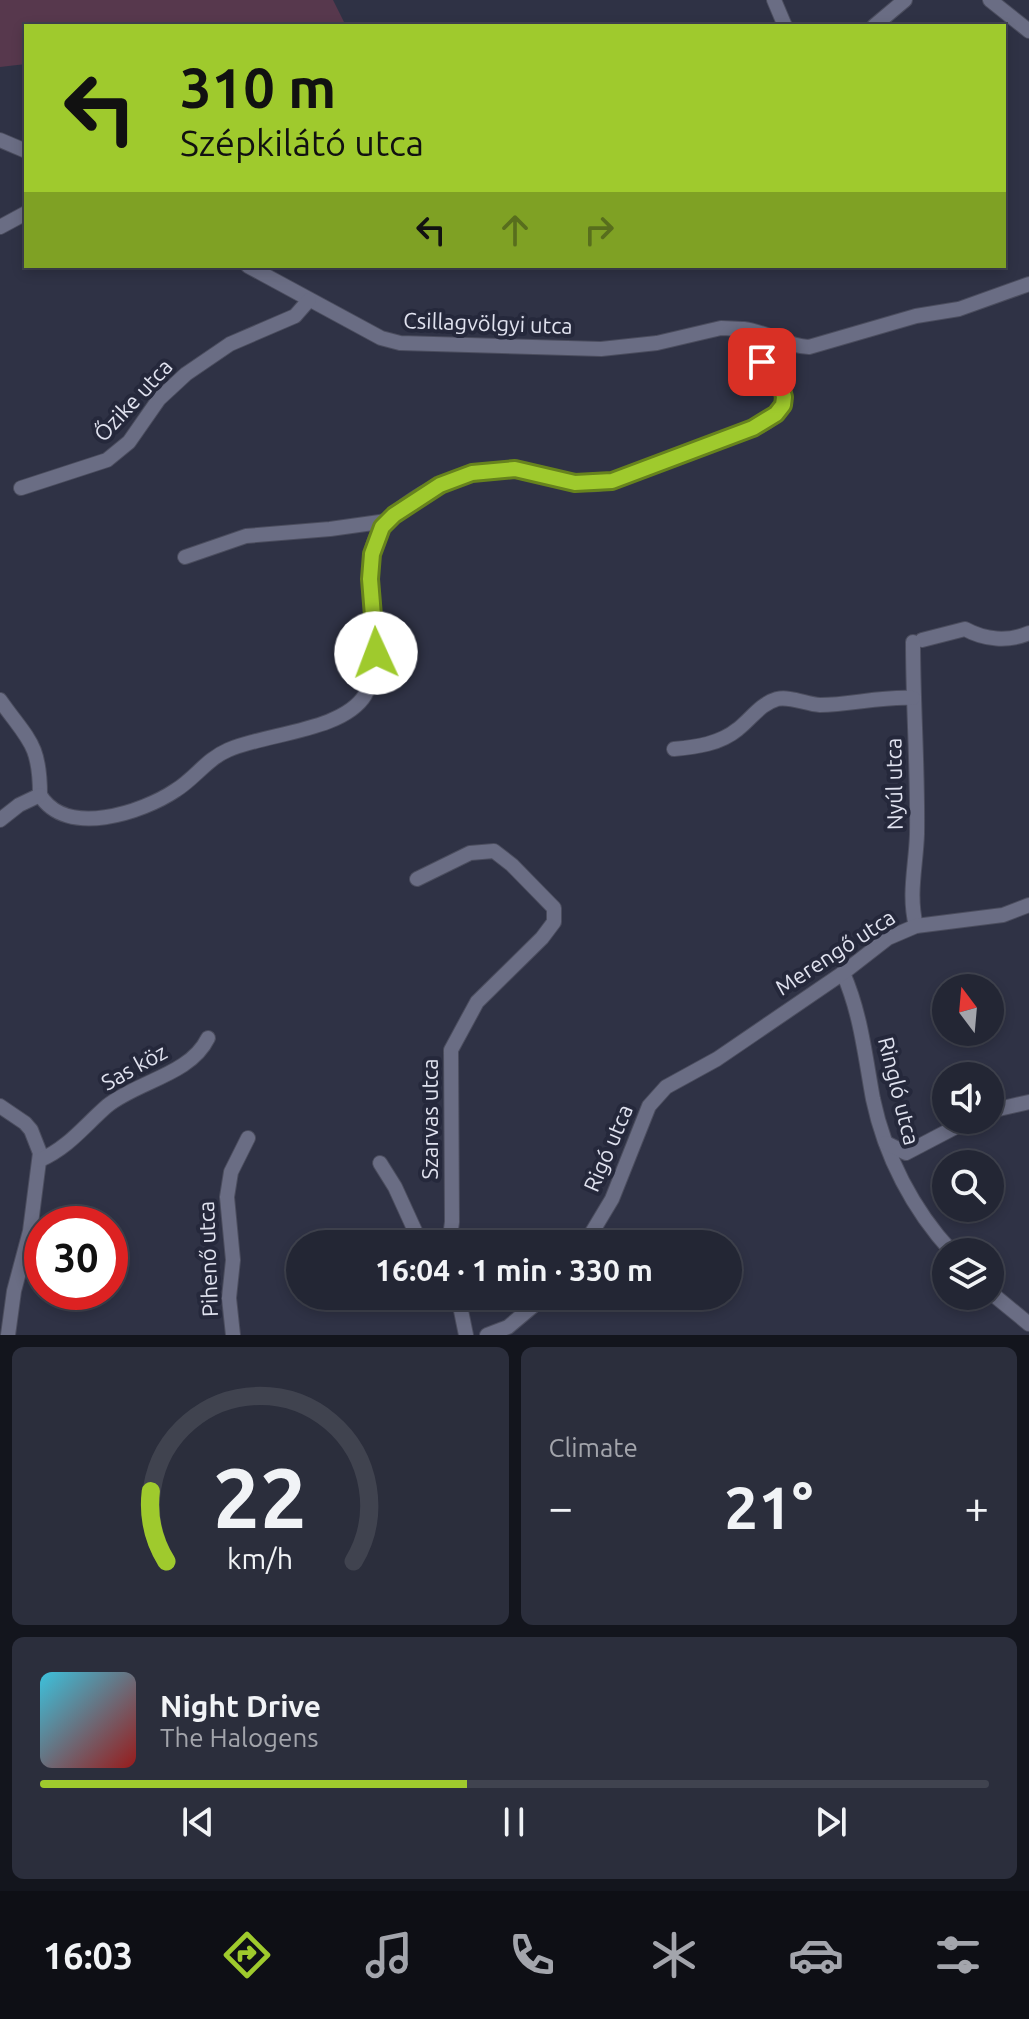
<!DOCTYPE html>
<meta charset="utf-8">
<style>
:root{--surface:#232634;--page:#2b2e3c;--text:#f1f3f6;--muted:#a3a5ac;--line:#40434f;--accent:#9fca2d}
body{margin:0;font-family:Ubuntu,sans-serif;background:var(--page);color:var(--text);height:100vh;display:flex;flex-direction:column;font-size:30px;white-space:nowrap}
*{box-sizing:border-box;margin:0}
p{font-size:26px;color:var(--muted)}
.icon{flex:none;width:44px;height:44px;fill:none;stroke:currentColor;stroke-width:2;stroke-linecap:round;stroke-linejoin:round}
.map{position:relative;height:1335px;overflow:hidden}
.panel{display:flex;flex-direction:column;gap:12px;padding:12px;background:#13151d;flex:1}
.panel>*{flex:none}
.top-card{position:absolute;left:24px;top:24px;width:982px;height:244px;border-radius:0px;box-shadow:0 4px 12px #0003,0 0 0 2px var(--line);background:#9fca2d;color:#111;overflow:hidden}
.needle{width:52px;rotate:344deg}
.tools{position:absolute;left:932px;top:974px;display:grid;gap:16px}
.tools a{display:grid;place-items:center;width:72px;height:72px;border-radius:50%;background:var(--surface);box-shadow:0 4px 12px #0003,0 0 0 2px var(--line);font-size:40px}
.speed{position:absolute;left:24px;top:1206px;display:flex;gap:16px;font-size:40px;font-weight:700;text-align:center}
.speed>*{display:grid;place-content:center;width:104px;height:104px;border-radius:50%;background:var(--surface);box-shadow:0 4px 12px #0003,0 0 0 2px var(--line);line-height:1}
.speed .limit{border:12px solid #d22;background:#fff;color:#111}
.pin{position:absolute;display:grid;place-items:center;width:68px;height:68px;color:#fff;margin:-34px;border-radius:16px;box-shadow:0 4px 12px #0006}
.me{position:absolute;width:88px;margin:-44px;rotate:358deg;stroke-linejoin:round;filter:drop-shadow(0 0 6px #0008)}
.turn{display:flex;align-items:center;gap:28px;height:168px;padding:0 24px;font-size:36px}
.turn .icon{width:104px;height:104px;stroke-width:2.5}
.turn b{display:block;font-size:56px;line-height:68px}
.lanes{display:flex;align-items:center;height:76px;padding:0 24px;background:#0003;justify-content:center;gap:40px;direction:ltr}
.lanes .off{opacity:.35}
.big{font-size:60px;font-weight:600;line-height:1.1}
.panel .widget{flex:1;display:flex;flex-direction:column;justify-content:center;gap:12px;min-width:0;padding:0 28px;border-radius:12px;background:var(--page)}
.panel .dial{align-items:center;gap:0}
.dial svg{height:208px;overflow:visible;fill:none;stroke:var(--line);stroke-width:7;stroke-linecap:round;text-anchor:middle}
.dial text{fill:var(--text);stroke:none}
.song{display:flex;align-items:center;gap:24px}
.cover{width:96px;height:96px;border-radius:12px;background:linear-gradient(135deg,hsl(190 70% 55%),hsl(0 70% 35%))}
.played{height:8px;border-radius:4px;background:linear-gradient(90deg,var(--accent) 45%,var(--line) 45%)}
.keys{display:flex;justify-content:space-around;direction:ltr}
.heat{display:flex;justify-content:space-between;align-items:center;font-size:44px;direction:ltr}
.panel .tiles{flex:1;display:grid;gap:12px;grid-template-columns:1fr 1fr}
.widget:last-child{grid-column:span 2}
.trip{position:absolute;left:286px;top:1230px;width:456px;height:80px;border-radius:40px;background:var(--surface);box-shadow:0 4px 12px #0003,0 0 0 2px var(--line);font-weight:600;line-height:80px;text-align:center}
.tab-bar{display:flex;height:128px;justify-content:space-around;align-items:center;background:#0e0f15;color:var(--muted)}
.tab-bar .icon{width:56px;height:56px}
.tab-bar .selected{color:var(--accent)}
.tab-bar b{font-size:36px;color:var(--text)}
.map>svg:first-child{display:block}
</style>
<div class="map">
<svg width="1029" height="1335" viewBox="0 0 1029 1335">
<rect width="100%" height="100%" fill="#2f3245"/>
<!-- green -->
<polygon fill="#57384d" points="0,0 333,0 346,26 26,26 26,64 0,67"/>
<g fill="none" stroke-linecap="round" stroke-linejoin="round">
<!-- street casing -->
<g stroke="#4b4d5e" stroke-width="16">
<g id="street">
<polyline points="774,0 785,26"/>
<polyline points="990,0 1029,31"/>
<polyline points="874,26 905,0"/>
<polyline points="0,140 26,151"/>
<polyline points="0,227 26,213"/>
<polyline points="248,266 381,338 400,343 601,349 657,343 721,328 743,329"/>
<polyline points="21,488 107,460 129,442 159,399 186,374 230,344 295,316 309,300"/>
<polyline points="185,557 246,536 330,529 387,521"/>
<path d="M 922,640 L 965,629 C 985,640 1008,642 1029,633"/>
<path d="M 913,642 C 913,706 918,770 917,834 C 916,866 908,894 916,926"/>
<path d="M 0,700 C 28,740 40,743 40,795"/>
<path d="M 674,749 C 696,747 720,744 738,729 C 751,719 760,704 777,699 C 790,696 806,704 820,705 C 851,705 881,696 913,698"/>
<path d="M 40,795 C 66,838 142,813 176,790 C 195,778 207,759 228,750 C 267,733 343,731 365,695 C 396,643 345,563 388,520 C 425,483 486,461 538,473 C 557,477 576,486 597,484 C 631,479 666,460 699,448 C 721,440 747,434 767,422 C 775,417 783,408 784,399 C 786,369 748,360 743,329 C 766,331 785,346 809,347 L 916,316 L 959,309 L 1029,284"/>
<polyline points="0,820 19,805 40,795"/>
<polyline points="417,879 470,853 494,851 512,865 554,908 554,922 542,938 477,1002 451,1050 452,1222 449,1244"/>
<path d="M 843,973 C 861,1014 865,1056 873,1099 C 885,1156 913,1210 952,1252"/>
<polyline points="0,1106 25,1123 31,1130 40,1153 30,1231 14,1291 8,1335"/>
<polyline points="990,1111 1029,1102"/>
<polyline points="886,1143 906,1153 969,1120"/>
<path d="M 40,1160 C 69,1147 84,1126 107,1106 C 138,1081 190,1075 208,1038"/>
<polyline points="380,1163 395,1187 421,1244"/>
<polyline points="585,1244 612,1199 649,1106 666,1087 717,1059 843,973 888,938 916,926 1003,915 1029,905"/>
<polyline points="990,1292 1029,1324"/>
<polyline points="458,1296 466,1335"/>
<polyline points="233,1335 229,1298 233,1260 227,1197 231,1172 248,1138"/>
<polyline points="487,1335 508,1327 545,1296"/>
</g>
</g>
<!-- street -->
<use href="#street" stroke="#6a6d84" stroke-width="14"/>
</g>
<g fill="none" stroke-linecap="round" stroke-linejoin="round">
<!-- route casing -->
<g stroke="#67831d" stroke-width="20">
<polyline id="route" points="376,653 370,579 372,554 382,527 394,515 440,485 472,473 515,469 575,483 612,481 753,428 776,414 783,405 784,397 779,378 762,362"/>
</g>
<!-- route -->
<use href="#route" stroke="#9fca2d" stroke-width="14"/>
</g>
<g text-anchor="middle" stroke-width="8" stroke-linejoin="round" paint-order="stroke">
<!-- street labels -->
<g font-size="22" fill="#e0e2ef" stroke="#25283b">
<text transform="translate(488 323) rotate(2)" y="8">Csillagvölgyi utca</text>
<text transform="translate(133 400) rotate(-47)" y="8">Őzike utca</text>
<text transform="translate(894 784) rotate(-91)" y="8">Nyúl utca</text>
<text transform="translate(835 952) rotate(-33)" y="8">Merengő utca</text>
<text transform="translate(134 1067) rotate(-29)" y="8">Sas köz</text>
<text transform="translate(899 1091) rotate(76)" y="8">Ringló utca</text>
<text transform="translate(430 1119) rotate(-90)" y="8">Szarvas utca</text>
<text transform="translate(608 1148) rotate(-67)" y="8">Rigó utca</text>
<text transform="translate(208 1259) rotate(-92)" y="8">Pihenő utca</text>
</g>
</g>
</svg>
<div class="tools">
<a><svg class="needle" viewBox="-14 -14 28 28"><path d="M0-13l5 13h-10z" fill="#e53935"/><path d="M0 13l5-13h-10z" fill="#a3a5ac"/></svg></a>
<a><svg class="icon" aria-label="sound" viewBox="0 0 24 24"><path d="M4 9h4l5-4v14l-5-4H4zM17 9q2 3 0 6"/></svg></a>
<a><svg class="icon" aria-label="search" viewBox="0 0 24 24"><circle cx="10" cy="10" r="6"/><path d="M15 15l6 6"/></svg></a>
<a><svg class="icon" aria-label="layers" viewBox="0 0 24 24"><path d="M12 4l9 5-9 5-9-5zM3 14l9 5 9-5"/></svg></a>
</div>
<div class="speed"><div class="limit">30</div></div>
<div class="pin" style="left:762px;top:362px;background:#d93025"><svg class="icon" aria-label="arrive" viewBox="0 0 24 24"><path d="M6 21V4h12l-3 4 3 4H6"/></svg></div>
<svg class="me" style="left:376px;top:653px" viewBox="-20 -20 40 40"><circle r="19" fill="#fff"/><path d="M0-13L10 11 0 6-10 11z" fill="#9fca2d"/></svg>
<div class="trip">16:04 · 1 min · 330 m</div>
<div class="top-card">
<div class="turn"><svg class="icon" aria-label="left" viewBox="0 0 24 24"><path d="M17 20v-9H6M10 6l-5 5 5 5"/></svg><div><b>310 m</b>Szépkilátó utca</div></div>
<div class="lanes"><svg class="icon" aria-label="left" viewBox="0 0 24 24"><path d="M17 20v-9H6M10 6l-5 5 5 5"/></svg><svg class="icon off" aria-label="ahead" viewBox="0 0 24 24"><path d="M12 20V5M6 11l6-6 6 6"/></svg><svg class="icon off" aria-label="right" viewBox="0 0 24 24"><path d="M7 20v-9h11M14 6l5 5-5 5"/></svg></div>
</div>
</div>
<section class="panel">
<div class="tiles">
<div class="widget dial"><svg viewBox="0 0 100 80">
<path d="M14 69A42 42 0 1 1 86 69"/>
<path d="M14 69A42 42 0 0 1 8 42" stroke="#9fca2d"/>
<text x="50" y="56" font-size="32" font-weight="700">22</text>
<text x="50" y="72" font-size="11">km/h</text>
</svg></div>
<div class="widget"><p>Climate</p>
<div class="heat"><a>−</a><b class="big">21°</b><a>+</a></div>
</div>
<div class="widget">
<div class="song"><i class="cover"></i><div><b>Night Drive</b><p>The Halogens</p></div></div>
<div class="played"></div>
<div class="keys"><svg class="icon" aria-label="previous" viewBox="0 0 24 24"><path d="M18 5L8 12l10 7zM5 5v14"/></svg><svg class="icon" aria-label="pause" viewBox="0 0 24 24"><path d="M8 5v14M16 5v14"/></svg><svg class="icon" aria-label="next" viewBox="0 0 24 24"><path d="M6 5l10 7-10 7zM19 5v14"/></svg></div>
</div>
</div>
</section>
<nav class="tab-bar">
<b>16:03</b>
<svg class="icon selected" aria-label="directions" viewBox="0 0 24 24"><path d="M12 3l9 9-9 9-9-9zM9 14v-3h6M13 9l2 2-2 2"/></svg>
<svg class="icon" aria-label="music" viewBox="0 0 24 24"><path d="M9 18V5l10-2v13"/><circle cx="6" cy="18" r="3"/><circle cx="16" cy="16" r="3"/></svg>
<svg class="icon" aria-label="phone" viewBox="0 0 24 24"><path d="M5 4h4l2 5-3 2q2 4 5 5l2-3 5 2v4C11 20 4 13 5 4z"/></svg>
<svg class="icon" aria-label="climate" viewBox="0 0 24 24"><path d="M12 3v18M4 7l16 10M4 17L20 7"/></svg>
<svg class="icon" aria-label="car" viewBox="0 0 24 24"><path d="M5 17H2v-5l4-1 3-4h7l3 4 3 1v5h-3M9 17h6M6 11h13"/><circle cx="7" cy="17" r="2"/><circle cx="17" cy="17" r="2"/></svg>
<svg class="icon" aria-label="filters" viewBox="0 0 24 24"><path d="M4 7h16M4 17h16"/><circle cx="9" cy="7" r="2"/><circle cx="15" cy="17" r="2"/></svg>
</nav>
